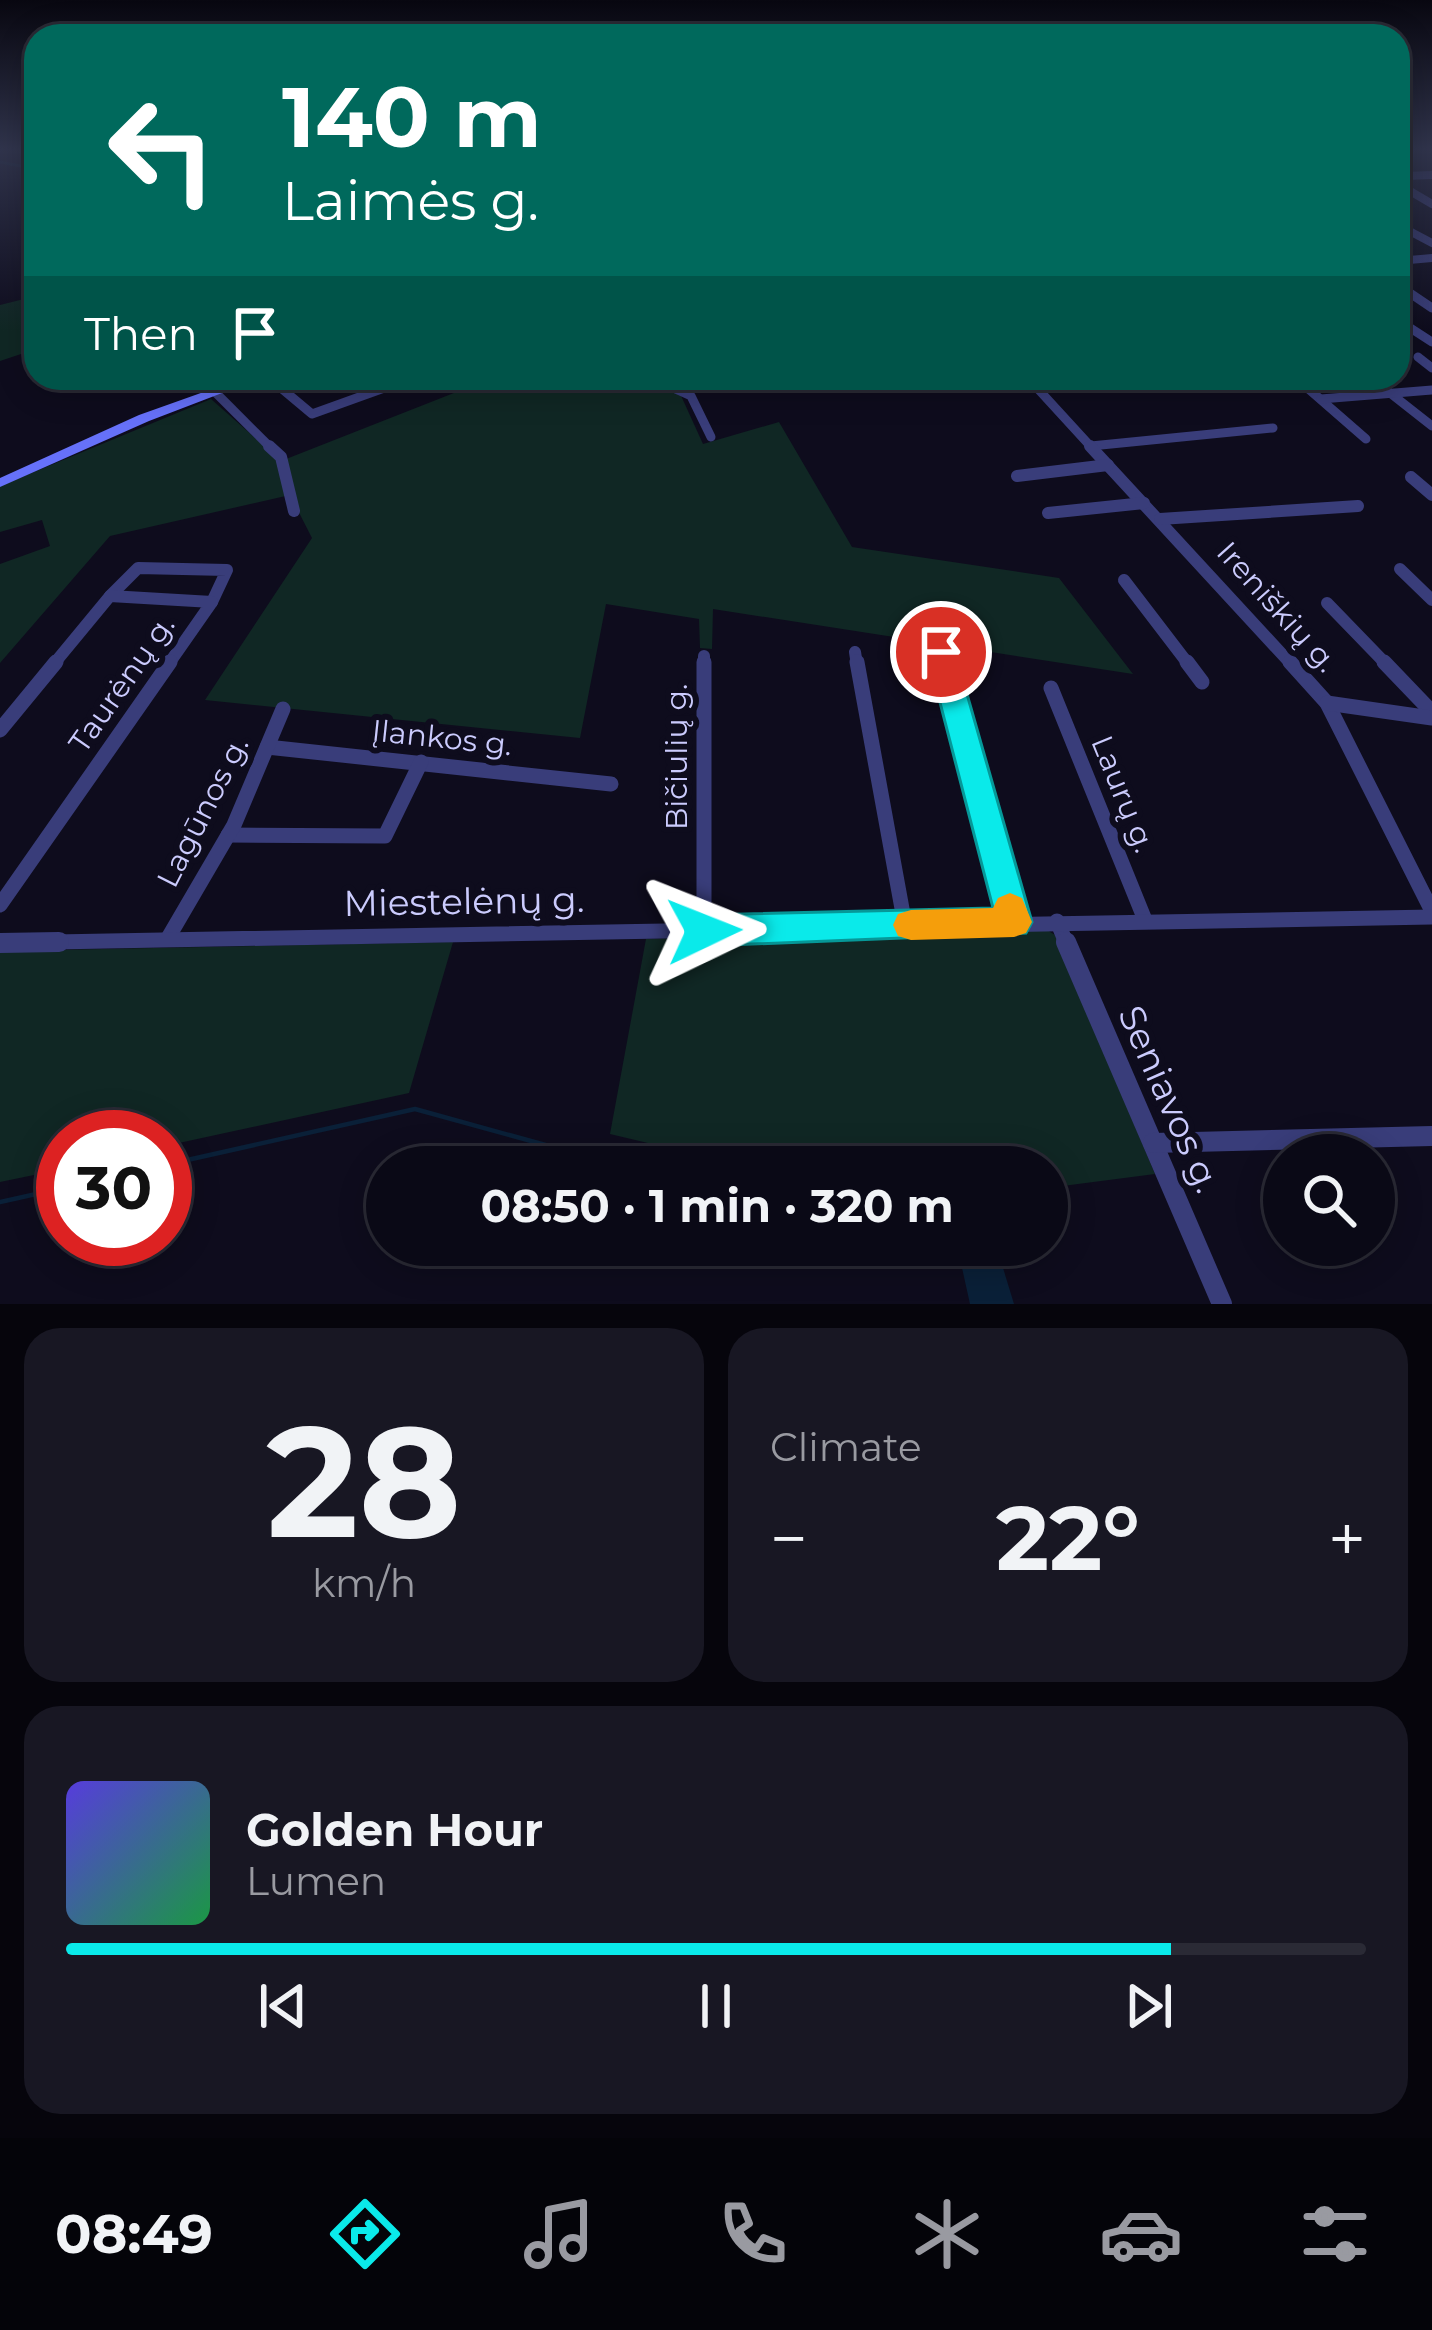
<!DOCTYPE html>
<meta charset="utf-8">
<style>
:root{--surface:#0a0916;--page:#181723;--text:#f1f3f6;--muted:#999aa1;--line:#2a2a35;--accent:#0aeaea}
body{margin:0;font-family:Montserrat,sans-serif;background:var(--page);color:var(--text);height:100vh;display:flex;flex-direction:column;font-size:45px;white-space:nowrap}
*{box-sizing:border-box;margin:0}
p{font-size:39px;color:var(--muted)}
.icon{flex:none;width:66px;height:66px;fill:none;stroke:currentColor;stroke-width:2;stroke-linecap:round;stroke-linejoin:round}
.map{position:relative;height:1304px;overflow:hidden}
.details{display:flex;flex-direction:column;gap:24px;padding:24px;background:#06050c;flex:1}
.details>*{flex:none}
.hud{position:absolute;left:24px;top:24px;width:1386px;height:366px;border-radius:36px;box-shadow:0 6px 30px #0003,0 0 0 3px var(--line);background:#00695c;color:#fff;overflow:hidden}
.fabs{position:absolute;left:1263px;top:1134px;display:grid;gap:24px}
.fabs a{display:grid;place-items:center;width:132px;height:132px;border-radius:50%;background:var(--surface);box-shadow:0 6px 30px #0003,0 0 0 3px var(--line);font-size:60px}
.speed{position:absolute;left:36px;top:1110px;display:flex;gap:24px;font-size:60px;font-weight:700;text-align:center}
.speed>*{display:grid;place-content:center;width:156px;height:156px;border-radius:50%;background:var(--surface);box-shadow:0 6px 30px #0003,0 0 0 3px var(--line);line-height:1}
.speed .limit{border:18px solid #d22;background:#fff;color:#111}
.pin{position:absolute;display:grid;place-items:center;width:102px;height:102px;color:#fff;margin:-51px;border:6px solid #fff;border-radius:50%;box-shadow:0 3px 12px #0007}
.me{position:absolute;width:132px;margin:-66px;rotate:88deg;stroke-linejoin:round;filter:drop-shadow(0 0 9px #0008)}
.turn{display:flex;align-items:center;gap:42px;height:252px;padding:0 60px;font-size:54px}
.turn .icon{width:156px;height:156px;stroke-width:2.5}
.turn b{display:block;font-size:84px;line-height:102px}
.then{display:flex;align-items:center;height:114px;padding:0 60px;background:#0003;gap:24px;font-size:45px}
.big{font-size:90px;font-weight:700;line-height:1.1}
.details .card{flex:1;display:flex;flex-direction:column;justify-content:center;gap:18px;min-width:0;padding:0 42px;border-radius:36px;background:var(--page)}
.details .dial{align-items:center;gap:0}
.dial b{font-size:156px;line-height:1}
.song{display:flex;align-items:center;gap:36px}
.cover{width:144px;height:144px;border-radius:18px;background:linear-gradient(135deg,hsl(250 70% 55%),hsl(140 70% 35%))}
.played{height:12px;border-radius:6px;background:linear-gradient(90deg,var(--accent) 85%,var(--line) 85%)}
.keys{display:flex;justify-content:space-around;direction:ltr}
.heat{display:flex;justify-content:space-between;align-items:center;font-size:66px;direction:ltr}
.details .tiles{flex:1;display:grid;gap:24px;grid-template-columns:1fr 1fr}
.card:last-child{grid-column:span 2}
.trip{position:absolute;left:366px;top:1146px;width:702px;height:120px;border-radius:60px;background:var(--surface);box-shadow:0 6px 30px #0003,0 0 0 3px var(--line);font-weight:700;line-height:120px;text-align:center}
.menu{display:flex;height:192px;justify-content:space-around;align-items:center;background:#040409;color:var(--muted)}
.menu .icon{width:84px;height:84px}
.menu .current{color:var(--accent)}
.menu b{font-size:54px;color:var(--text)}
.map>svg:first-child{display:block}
</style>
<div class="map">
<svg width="1432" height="1304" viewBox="0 0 1432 1304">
<rect width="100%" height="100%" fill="#0e0c1d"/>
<!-- green -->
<g fill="#102724">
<polygon points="36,296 36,349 0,361 0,305"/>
<polygon points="492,378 673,378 703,444 779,422 852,547 1059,578 1133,674 713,609 712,649 700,648 699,619 606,604 580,738 205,700 312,538 290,495 110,536 0,663 0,564 50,546 42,520 0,532 0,486 211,399 281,461"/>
<polygon points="1047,930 1055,935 1155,1174 1047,1188 1047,1167 749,1167 610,1134 646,939"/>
<polygon points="453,942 409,1093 165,1146 165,1137 63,1137 63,1169 0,1182 0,951"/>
</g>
<!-- water -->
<polygon fill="#0a2038" points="957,1245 996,1245 1014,1304 970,1304"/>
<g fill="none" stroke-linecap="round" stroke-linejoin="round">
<!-- stream-far1 -->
<polyline stroke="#0a2038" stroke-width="3" points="0,162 36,169"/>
<!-- stream -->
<g stroke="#0a2038" stroke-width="4.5">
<polyline points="165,1165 415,1109 625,1167"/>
<polyline points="0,1202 63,1188"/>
<polyline points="909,1245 960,1259"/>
</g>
<!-- street-far4 -->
<g stroke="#393d7a" stroke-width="8">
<polyline points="1405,176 1432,175"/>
<polyline points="1398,184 1432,204"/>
<polyline points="1398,225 1432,243"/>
<polyline points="1398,261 1432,258"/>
</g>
<!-- street-far3 -->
<g stroke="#393d7a" stroke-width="9">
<polyline points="1398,285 1432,308"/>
<polyline points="1398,320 1432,342"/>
<polyline points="1418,357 1432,368"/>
<polyline points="269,378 312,414 412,378"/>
<polyline points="651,378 691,396 711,437"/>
<polyline points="1028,378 1093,449"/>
<polyline points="1296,378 1366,439"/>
<polyline points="1371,378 1432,426"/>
<polyline points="1034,384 1102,378"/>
<polyline points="215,392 272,449"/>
<polyline points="1321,399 1432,390"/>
<polyline points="1091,446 1273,428"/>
</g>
<!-- street-far2 -->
<g stroke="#393d7a" stroke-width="12">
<polyline points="269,446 281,457 294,511"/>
<polyline points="1090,446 1292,665"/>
<polyline points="1017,476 1108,465"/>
<polyline points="1411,477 1432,495"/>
<polyline points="1048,513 1144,503"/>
<polyline points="1160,519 1358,506"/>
<polyline points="1400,569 1432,600"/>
<polyline points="1124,580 1189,665"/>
<polyline points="110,596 138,568 227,570 212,602"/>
<polyline points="1327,603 1387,665"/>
<polyline points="855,652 857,665"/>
<polyline points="941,653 944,665"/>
<polyline points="704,656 704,665"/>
<polyline points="53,665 110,596 212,602 168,665"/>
</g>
<!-- street-far1 -->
<g stroke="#393d7a" stroke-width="15">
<polyline points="704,662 704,930"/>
<polyline points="857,662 905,925"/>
<polyline points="944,662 1014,922"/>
<polyline points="1187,662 1202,682"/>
<polyline points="1290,662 1327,703 1432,911"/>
<polyline points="1384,662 1432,712"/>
<polyline points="1051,688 1145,920"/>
<polyline points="1327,703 1432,718"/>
<polyline points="0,730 56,662"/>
<polyline points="267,747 611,784"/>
<polyline points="228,835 385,836 421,762"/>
<polyline points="0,905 170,662"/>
<polyline points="1057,921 1067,945"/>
<polyline points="168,938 234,825 283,709"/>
<polyline points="0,943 1432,917"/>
</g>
<!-- street -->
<g stroke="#393d7a" stroke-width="20">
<polyline points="1066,942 1222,1304"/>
<polyline points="0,943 59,942"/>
<polyline points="1153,1143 1432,1136"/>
</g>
<!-- secondary -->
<polygon fill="#6671f9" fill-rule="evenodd" points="243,378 261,378 149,421 0,487 0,478 139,415"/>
</g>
<!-- sky -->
<linearGradient id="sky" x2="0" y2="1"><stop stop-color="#080710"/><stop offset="0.45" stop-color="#30344c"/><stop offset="1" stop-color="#30344c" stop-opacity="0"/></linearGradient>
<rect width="1432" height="331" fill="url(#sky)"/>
<!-- route -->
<polygon fill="#0aeaea" stroke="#069898" stroke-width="3" points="941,643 955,652 1032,922 1026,933 704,946 692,941 687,931 692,920 704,915 993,908 927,652"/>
<!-- slow -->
<polygon fill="#f59e0b" points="1010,893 1022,898 1032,922 1026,933 1014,937 911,940 898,936 893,925 898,914 911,910 993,908 998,898"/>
<g text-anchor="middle" stroke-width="12" stroke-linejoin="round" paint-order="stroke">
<!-- street labels -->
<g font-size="30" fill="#cbcbfd" stroke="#0e0c1d">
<text transform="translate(1277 607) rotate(48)" y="10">Ireniškių g.</text>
<text transform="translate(122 684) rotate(-55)" y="10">Taurėnų g.</text>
<text transform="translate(442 738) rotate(6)" y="10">Įlankos g.</text>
<text transform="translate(677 757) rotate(-90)" y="10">Bičiulių g.</text>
<text transform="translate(1123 794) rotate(68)" y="10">Laurų g.</text>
<text transform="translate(203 812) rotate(-63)" y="10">Lagūnos g.</text>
</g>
<!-- near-street labels -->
<g font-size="36" fill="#cbcbfd" stroke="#0e0c1d">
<text transform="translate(464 901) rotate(-1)" y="13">Miestelėnų g.</text>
<text transform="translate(1170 1099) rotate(66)" y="13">Seniavos g.</text>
</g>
</g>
</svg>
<div class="fabs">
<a><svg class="icon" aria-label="search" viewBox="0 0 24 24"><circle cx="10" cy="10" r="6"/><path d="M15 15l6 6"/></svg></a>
</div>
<div class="speed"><div class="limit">30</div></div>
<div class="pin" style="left:941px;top:652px;background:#d93025"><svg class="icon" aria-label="arrive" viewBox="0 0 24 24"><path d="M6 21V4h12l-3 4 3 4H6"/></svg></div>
<svg class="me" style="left:704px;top:931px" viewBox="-20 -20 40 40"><path d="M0-17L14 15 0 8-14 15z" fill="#0aeaea" stroke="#fff" stroke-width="4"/></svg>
<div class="trip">08:50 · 1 min · 320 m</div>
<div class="hud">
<div class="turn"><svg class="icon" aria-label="left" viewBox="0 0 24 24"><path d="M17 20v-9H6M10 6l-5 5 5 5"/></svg><div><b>140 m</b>Laimės g.</div></div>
<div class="then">Then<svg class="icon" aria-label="arrive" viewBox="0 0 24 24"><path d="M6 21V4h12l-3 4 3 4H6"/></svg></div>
</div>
</div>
<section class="details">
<div class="tiles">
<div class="card dial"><b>28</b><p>km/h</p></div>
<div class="card"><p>Climate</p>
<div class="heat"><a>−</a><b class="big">22°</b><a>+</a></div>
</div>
<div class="card">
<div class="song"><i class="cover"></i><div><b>Golden Hour</b><p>Lumen</p></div></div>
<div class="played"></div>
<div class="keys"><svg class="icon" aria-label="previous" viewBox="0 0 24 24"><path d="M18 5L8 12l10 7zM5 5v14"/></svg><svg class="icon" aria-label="pause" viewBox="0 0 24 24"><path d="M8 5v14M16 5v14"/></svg><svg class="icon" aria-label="next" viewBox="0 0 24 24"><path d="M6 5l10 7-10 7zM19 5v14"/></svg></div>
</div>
</div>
</section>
<nav class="menu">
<b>08:49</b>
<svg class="icon current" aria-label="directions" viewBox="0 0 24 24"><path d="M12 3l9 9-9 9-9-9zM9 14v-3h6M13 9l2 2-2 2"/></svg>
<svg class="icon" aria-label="music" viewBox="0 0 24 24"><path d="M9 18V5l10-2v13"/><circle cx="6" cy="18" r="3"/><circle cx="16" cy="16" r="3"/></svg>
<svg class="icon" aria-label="phone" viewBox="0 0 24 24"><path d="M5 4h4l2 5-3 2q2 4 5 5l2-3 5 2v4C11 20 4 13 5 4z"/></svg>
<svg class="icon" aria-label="climate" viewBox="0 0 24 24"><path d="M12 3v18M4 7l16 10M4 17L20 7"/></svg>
<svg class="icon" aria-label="car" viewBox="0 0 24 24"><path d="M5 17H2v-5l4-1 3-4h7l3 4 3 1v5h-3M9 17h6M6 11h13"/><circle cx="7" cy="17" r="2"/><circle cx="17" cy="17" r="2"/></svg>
<svg class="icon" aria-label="filters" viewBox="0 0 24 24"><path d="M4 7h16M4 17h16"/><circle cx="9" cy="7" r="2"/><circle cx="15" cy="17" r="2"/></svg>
</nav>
